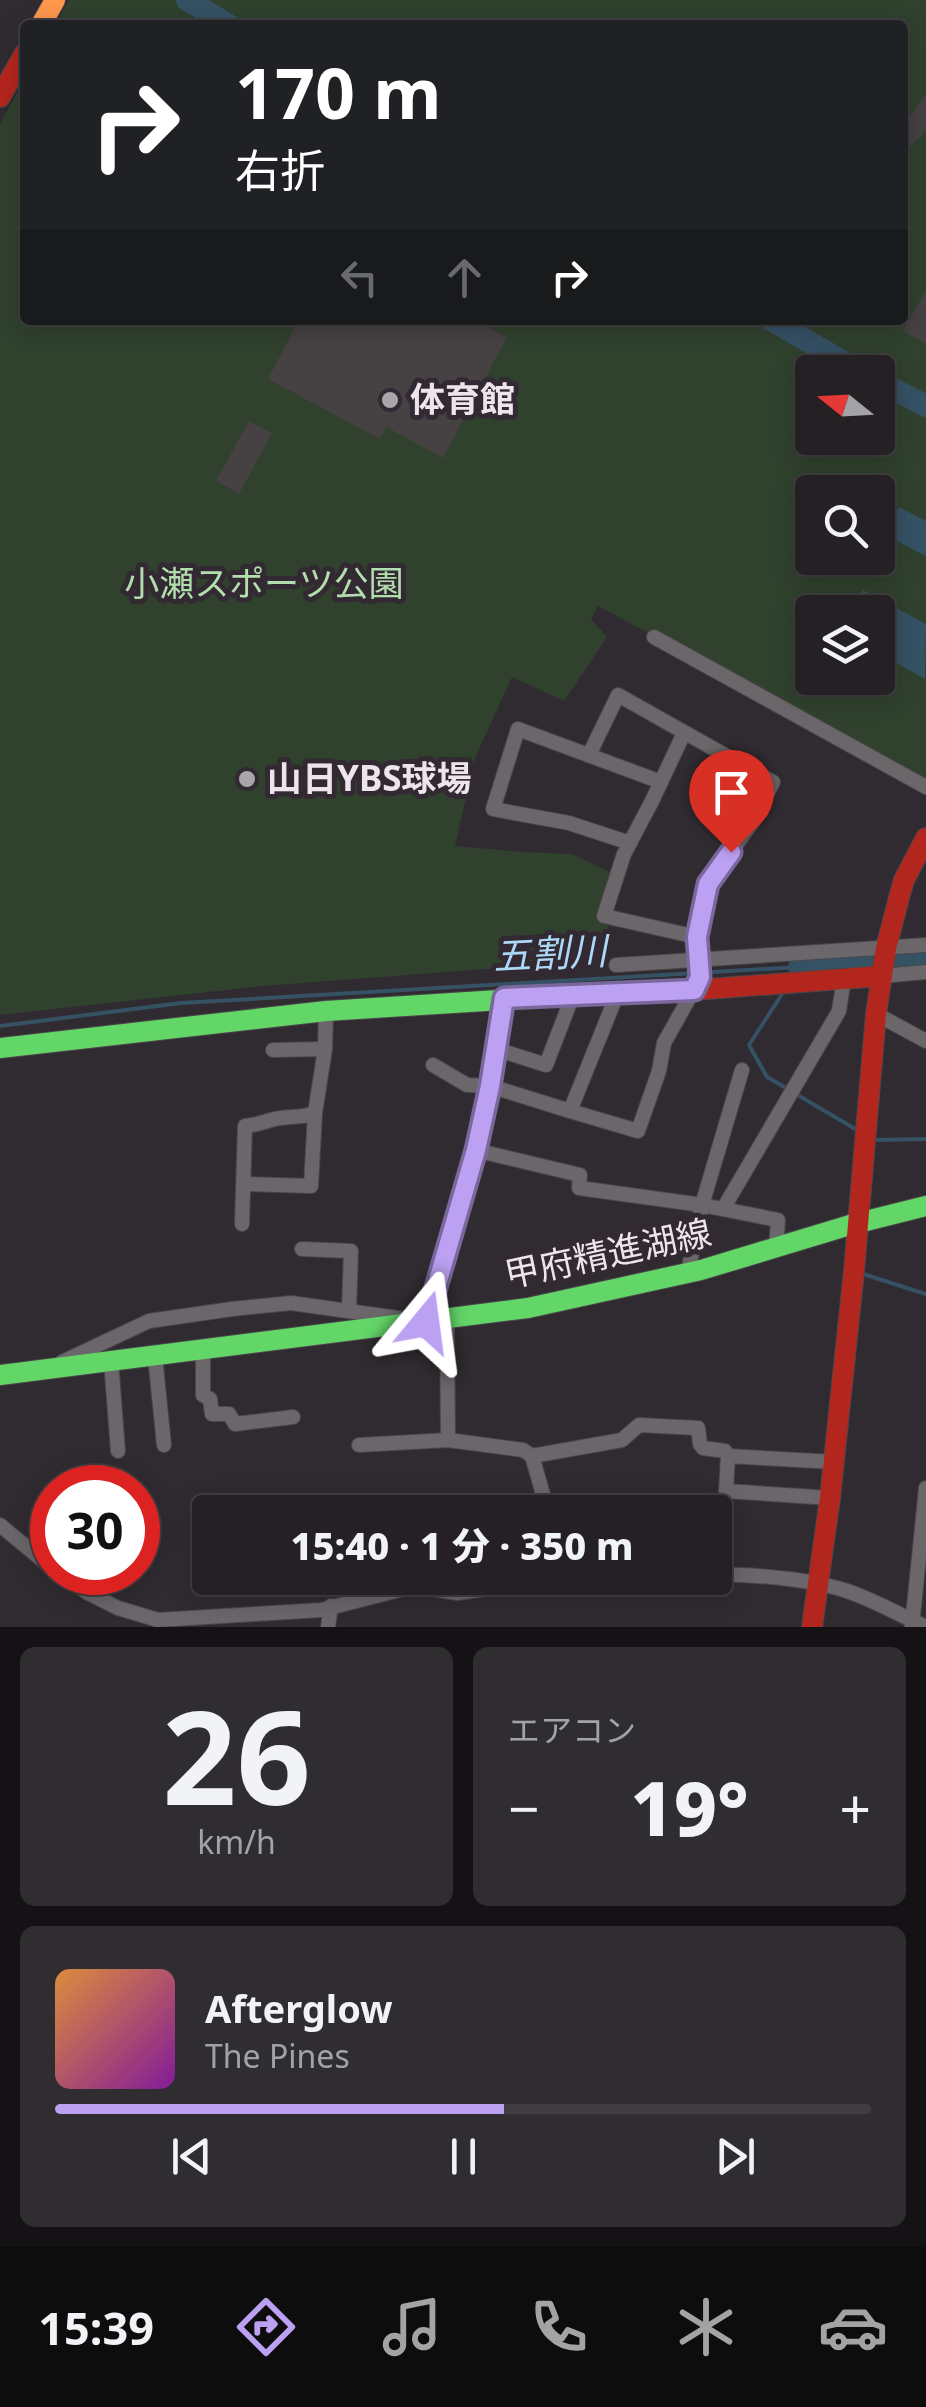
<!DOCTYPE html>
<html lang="ja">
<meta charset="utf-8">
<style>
:root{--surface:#242024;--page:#302d31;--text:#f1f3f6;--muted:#a3a3a6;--line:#413e41;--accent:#bca0f2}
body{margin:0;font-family:"Noto Sans","Noto Sans JP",sans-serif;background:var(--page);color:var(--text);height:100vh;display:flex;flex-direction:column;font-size:38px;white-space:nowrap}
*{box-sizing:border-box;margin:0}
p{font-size:32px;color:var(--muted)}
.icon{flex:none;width:55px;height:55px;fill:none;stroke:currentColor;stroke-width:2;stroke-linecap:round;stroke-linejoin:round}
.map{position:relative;height:1627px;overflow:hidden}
.side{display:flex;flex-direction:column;gap:20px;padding:20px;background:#141214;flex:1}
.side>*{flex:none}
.top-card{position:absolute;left:20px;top:20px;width:888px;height:305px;border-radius:10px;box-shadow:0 5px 25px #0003,0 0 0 2px var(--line);background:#202124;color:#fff;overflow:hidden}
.needle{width:65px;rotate:288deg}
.controls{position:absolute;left:795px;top:355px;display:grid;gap:20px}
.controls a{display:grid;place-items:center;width:100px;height:100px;border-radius:10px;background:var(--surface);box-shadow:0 5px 25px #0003,0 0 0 2px var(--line);font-size:50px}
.speed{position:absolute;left:30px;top:1465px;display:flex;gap:20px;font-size:50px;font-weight:700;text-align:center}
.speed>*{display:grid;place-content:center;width:130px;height:130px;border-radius:50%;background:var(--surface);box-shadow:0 5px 25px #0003,0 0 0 2px var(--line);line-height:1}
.speed .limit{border:15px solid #d22;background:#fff;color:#111}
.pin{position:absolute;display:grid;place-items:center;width:85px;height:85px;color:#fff;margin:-102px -42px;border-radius:50% 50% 50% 0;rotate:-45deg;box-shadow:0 0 10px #0007}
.pin .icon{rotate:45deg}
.me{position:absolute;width:110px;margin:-55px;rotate:16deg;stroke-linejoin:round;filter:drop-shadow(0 0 8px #0008)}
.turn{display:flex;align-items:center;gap:35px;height:210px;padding:0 50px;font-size:45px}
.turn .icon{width:130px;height:130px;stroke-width:2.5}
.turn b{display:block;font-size:70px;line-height:85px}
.lanes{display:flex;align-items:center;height:95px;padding:0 50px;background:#0003;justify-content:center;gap:50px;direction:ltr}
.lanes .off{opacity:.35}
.big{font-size:75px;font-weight:800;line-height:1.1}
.side .card{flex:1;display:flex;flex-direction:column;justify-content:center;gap:15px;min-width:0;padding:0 35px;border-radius:15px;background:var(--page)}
.side .dial{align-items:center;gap:0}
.dial b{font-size:130px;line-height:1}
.song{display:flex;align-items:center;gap:30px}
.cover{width:120px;height:120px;border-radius:15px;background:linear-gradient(135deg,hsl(30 70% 55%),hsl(290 70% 35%))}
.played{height:10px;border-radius:5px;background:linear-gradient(90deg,var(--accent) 55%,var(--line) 55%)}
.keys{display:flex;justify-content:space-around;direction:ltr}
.heat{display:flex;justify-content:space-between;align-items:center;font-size:55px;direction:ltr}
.side .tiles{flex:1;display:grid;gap:20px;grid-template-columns:1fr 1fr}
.card:last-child{grid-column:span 2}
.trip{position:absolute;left:192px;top:1495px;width:540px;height:100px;border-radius:10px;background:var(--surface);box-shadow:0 5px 25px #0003,0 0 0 2px var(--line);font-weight:800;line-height:100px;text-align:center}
.dock{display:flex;height:160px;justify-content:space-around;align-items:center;background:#0e0d0e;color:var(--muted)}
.dock .icon{width:70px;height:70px}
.dock .active{color:var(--accent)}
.dock b{font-size:45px;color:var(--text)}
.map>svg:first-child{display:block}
</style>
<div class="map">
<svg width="926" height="1627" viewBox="0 0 926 1627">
<rect width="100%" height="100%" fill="#302b30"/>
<!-- green -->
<path fill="#30412e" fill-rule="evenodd" d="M 69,0 L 926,0 L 926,782 L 598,606 L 591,619 L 607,637 L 564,701 L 512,677 L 475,758 L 455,846 L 523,852 L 572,854 L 612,873 L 606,960 L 263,986 L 0,1015 L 0,124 L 25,79 L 25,320 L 902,320 L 902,25 L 55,25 ZM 812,372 L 878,372 L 878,438 L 812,438 ZM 812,492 L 878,492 L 878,558 L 812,558 ZM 812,612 L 878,612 L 878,678 L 812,678 Z"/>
<!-- water -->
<g fill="#355164">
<polygon points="899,507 926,521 926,556 884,534"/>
<polygon points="863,590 926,624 925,679 878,653 878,612 851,612"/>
</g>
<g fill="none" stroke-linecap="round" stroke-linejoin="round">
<!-- stream -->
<g stroke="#355164" stroke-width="4">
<polyline points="784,991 749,1045 767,1077 788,1089"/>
<polyline points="0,1026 181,1003 799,967 794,975"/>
<polyline points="796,1094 857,1130"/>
<polyline points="873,1140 926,1139"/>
<polyline points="863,1274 926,1294"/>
</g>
<!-- river -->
<g stroke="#355164" stroke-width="22">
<polyline points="187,0 229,25"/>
<polyline points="771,320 861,372"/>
<polyline points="878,381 926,406"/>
<polyline points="799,967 926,958"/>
</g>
</g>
<!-- building -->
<g fill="#464142">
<polygon points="926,95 926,130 902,156 902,128"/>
<polygon points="926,290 926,344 903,331"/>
<polygon points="299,320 475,320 507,337 443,458 386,427 380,439 268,379"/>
<polygon points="249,421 272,433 239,494 216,481"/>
</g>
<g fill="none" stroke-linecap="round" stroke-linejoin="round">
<!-- street casing -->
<g stroke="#4a464a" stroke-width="16">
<g id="street">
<polyline points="654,637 926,787"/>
<polyline points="684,733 652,801 624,854 604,916 697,937"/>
<polyline points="630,843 569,823 493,809 518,729 661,782"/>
<polyline points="616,965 926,945"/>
<polyline points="882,976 926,972"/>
<polyline points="876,1014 926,1041"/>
<polyline points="496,1049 546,1065 573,995"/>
<polyline points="273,1050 325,1049"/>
<polyline points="433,1065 467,1085 490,1086 570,1111 618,992"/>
<polyline points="570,1111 638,1131 659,1071 664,1043 701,977 697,937 708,884 754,820 773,782 618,695 589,755"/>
<polyline points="475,1150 580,1175 579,1188 702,1205 778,1220 776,1248"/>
<polyline points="244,1184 311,1186 315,1113 325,1049 326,1011"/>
<polyline points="723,1209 839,1011 844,978"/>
<path d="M 242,1224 L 245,1126 C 255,1125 261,1123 271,1120 C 285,1115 300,1119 315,1113"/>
<polyline points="302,1249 351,1251 349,1310"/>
<polyline points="688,1272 702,1205 742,1070"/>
<polyline points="447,1319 448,1440"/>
<polyline points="203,1351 203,1395 210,1399 212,1414 229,1414 235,1424 293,1417"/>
<polyline points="155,1356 164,1445"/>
<polyline points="111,1361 118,1451"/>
<polyline points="62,1362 149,1321 232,1309 291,1303 426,1322 475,1150 490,1086 505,999"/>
<polyline points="359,1445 448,1440 523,1450 532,1456 548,1512"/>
<polyline points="532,1456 622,1440 639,1425 698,1428 700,1444 703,1448 725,1451 728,1456 834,1462"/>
<polyline points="728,1456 726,1491 830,1498"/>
<polyline points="0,1525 52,1568"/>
<polyline points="58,1572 88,1593 118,1608 158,1620 321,1610 415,1586 457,1593 525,1584 540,1579 562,1578"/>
<path d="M 715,1574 C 758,1575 806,1578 847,1591 C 874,1600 900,1615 926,1627"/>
<polyline points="912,1626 926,1488"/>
<polyline points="328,1627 331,1606"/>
</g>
</g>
<!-- fast casing -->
<g stroke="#4a464a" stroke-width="22">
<g id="fast">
<polyline points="0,1048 326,1011 579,995"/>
<polyline points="0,1375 528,1308 701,1270 850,1225 926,1206"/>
</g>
</g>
<!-- slow casing -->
<g stroke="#4a464a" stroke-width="22">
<polyline id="slow" points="41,25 55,0"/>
</g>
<!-- jam casing -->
<g stroke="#4a464a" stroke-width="22">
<g id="jam">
<polyline points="0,97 25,53"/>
<polyline points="579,995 694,990 882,976"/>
<polyline points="812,1627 830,1498 854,1271 876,1014 886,948 900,894 904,880 926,838"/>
</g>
</g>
<!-- street -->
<use href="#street" stroke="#6a666a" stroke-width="14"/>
<!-- fast -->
<use href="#fast" stroke="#63d668" stroke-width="20"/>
<!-- slow -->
<use href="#slow" stroke="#ff974d" stroke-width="20"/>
<!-- jam -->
<use href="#jam" stroke="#b3261e" stroke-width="20"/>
</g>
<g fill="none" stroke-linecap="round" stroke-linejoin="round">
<!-- route casing -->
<g stroke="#7a689d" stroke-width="25">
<polyline id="route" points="426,1322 476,1150 490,1086 504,998 694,990 700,977 697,937 708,884 731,852"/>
</g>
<!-- route -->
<use href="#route" stroke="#bca0f2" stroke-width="18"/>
</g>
<!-- markers -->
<g fill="#aaa5aa" stroke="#322932" stroke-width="4">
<circle cx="390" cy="400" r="10"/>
<circle cx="247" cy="779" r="10"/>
</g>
<g text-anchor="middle" stroke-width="10" stroke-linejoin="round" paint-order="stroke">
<!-- poi labels -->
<g font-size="35" font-weight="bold" fill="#ece6ec" stroke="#322932" text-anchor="start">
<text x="410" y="412">体育館</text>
<text x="267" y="791">山日YBS球場</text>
</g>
<!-- park labels -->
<g font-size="35" fill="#b2ddad" stroke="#322932">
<text x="264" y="596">小瀬スポーツ公園</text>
</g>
<!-- street labels -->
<g font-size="35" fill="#ece6ec" stroke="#322932">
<text transform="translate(608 1254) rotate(-12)" y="12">甲府精進湖線</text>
</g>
<!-- water labels -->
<g font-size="38" font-style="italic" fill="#acd9f8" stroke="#322932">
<text transform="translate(550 954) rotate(-3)" y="13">五割川</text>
</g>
</g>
</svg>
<div class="controls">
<a><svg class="needle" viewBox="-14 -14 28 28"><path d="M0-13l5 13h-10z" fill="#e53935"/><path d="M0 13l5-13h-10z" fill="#a3a3a6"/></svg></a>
<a><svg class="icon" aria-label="search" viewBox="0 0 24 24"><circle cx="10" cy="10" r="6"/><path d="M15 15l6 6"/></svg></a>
<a><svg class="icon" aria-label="layers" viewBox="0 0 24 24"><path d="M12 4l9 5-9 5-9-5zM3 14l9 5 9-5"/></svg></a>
</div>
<div class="speed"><div class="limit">30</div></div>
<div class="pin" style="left:731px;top:852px;background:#d93025"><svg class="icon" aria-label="arrive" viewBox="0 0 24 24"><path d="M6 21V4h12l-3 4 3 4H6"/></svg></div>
<svg class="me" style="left:426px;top:1322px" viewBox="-20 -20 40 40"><path d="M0-17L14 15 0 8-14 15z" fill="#bca0f2" stroke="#fff" stroke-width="4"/></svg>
<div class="trip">15:40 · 1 分 · 350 m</div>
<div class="top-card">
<div class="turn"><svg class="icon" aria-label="right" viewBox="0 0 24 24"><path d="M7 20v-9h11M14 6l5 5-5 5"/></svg><div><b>170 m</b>右折</div></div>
<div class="lanes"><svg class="icon off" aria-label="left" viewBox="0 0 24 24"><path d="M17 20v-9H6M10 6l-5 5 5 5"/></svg><svg class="icon off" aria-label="ahead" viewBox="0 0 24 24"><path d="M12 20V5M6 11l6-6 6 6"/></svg><svg class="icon" aria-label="right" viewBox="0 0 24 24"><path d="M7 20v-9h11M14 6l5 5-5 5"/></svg></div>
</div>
</div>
<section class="side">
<div class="tiles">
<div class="card dial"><b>26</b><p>km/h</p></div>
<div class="card"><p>エアコン</p>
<div class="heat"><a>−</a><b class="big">19°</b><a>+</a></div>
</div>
<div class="card">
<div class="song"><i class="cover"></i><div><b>Afterglow</b><p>The Pines</p></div></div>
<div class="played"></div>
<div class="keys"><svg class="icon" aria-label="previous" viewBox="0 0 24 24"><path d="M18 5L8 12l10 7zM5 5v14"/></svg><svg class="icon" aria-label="pause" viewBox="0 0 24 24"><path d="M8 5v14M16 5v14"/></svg><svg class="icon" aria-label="next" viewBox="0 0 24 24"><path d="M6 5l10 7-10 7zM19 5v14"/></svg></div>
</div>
</div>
</section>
<nav class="dock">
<b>15:39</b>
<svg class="icon active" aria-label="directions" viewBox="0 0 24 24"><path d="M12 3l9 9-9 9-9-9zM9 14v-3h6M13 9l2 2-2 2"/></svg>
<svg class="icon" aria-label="music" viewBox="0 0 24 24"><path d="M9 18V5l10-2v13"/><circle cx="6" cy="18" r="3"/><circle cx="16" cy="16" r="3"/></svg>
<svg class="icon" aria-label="phone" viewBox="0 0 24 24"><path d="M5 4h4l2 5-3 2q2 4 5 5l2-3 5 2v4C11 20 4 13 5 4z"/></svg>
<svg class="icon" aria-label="climate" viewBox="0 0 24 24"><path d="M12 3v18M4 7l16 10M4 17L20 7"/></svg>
<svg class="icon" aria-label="car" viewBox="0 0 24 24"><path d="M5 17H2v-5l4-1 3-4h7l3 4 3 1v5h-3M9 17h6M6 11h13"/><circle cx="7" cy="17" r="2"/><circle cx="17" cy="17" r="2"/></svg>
</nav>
